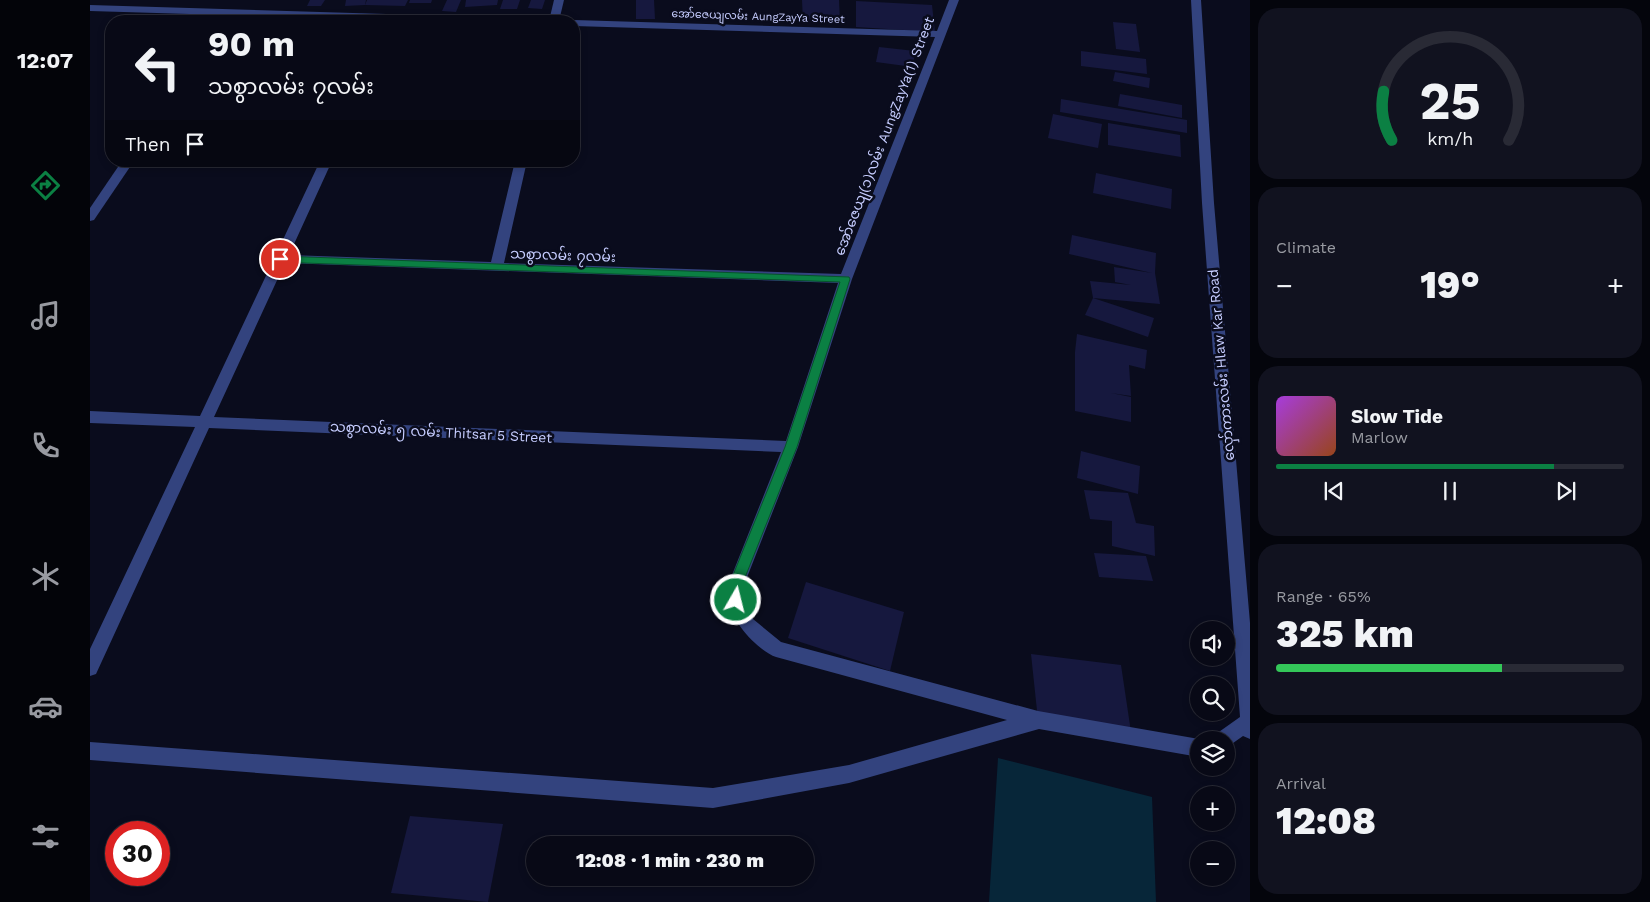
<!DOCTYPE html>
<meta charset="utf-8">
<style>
:root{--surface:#080916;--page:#11121f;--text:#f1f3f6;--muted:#989aa1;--line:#292a35;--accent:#0b8043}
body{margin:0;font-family:"Work Sans","Noto Sans Myanmar",sans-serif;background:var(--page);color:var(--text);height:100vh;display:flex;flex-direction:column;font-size:19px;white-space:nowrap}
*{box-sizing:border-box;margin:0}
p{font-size:16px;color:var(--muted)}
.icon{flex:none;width:28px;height:28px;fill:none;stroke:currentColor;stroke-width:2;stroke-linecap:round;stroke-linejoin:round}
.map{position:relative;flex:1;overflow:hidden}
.side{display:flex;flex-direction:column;gap:8px;padding:8px;background:#04050c;width:400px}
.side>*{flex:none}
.hud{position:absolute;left:15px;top:15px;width:475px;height:152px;border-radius:20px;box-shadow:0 2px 8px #0003,0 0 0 1px var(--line);background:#080916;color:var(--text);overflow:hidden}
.tools{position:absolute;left:1100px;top:621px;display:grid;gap:10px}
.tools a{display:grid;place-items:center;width:45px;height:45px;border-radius:50%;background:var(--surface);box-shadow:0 2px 8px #0003,0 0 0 1px var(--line);font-size:25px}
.speed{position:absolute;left:15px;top:821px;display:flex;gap:10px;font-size:25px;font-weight:700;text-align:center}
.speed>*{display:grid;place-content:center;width:65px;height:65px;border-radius:50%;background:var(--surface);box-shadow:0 2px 8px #0003,0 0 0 1px var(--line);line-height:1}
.speed .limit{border:8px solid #d22;background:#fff;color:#111}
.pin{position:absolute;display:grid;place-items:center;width:42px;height:42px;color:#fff;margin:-21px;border:2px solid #fff;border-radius:50%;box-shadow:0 1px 5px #0007}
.me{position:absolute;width:55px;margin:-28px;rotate:8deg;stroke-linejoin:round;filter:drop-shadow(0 0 4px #0008)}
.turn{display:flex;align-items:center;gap:18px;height:105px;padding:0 20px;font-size:22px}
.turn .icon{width:65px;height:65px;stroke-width:2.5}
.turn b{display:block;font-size:35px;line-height:42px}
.then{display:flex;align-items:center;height:48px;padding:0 20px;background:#0003;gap:10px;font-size:19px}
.big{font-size:38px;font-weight:800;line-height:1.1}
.side .tile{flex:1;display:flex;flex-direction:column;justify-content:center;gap:8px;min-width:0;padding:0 18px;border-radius:20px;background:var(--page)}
.side .dial{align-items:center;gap:0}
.dial svg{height:130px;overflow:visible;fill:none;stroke:var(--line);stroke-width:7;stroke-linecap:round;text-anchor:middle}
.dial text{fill:var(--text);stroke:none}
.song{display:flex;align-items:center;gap:15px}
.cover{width:60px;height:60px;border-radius:8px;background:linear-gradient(135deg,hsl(280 70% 55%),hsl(20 70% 35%))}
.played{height:5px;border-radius:2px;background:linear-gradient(90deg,var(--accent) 80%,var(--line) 80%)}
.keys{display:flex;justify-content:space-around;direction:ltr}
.heat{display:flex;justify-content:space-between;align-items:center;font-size:28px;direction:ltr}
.charge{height:8px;border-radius:4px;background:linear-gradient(90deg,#34c759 65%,var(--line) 0)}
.trip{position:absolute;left:436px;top:836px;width:288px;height:50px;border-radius:25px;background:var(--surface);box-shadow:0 2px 8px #0003,0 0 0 1px var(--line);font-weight:800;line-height:50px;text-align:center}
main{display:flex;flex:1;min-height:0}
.dock{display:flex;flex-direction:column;width:90px;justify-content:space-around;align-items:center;background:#030409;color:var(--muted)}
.dock .icon{width:35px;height:35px}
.dock .selected{color:var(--accent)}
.dock b{font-size:22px;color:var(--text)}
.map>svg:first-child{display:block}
</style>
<main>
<nav class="dock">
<b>12:07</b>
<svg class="icon selected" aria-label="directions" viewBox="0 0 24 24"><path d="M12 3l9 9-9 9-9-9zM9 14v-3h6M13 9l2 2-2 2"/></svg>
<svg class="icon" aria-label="music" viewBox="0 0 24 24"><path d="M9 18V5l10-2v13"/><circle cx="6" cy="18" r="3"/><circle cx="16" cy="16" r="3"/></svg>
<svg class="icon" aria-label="phone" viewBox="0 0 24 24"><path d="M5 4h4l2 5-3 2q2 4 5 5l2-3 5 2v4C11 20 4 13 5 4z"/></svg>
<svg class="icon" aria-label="climate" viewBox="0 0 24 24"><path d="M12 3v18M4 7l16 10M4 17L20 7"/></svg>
<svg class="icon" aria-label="car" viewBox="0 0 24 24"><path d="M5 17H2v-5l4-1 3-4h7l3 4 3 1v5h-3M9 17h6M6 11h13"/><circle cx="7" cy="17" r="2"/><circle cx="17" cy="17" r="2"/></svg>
<svg class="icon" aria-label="filters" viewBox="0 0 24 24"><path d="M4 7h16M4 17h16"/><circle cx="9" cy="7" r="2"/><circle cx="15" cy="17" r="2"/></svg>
</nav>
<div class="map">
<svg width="1160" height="902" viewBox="0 0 1160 902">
<rect width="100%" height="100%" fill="#0a0c1d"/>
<!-- water -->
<polygon fill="#072639" points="908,758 1062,797 1066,902 899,902"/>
<!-- building -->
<g fill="#16183e">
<polygon points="220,0 235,0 231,6 217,6"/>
<polygon points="256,0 276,0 275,5 255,6"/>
<polygon points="277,0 318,0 315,6 275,5"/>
<polygon points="320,0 342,0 341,3 319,3"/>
<polygon points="357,0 371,0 366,12 352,11"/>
<polygon points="376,0 408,0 407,5 375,7"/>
<polygon points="413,0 430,0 427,9 410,9"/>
<polygon points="441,0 455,0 452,9 438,8"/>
<polygon points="546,0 564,0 565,19 546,19"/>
<polygon points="712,0 749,0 750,23 713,22"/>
<polygon points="766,1 842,5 845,32 766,27"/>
<polygon points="1023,22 1046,24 1050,52 1026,49"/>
<polygon points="789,47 825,51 823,67 786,62"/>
<polygon points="991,51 1056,59 1057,74 991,66"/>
<polygon points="1025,72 1060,78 1059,88 1023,81"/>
<polygon points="1030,94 1092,105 1092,118 1028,106"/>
<polygon points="971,99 1097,120 1097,133 970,112"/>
<polygon points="963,114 1012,124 1008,148 958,138"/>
<polygon points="1018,123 1090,135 1091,157 1018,145"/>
<polygon points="1006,173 1082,189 1081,209 1003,193"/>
<polygon points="982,235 1066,253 1065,273 1070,304 1003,298 1000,281 1041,285 1025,282 1024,267 1062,273 979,254"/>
<polygon points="1003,298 1064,318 1058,337 995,315"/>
<polygon points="987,334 1057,350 1055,369 1039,365 1041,396 1021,393 1041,397 1041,422 985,411 985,352"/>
<polygon points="991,451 1050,466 1048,494 987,478"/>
<polygon points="994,490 1038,493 1046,523 1064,526 1065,556 1022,546 1022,521 1000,519"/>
<polygon points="1004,553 1056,556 1063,581 1009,577"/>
<polygon points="716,582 814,612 800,671 698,638"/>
<polygon points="941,654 1031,665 1041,732 948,720"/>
<polygon points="320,816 413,824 398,902 301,893"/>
</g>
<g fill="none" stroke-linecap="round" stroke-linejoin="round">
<!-- minor -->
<g fill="#33437e" fill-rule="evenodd">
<polygon points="464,0 474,0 469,21 459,21"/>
<path d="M 859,0 L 869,0 L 762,279 L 708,447 L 656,580 L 654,600 L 663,619 L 691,642 L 948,711 L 1109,739 L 1112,740 L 1109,740 L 1109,757 L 949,729 L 759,783 L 623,808 L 0,760 L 0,742 L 623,788 L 759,765 L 917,720 L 686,657 C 667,650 641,621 638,600 C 637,594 639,586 640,580 L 691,452 L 119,428 L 6,674 L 0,676 L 0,649 L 105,427 L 0,423 L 0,411 L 110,416 L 230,161 L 242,161 L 199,255 L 401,262 L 425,161 L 437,161 L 414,263 L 751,274 L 845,37 L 484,26 L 484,21 L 480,21 L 484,20 L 847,31 ZM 195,263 L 748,283 L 696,441 L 124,417 Z"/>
<polygon points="1101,0 1111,0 1124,203 1160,623 1160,739 1153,736 1136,748 1136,740 1124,740 1126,734 1150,717 1112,203"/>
<polygon points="0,5 428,18 433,21 340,21 0,11"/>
<polygon points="32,161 44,161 4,220 0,221 0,208"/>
</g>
</g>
<!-- route -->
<polygon fill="#0b8043" stroke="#07532c" points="190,256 759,277 760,279 707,447 654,580 650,604 646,606 641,604 639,600 641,580 695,447 750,282 186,262 185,259"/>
<g text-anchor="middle" stroke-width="5" stroke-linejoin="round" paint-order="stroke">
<!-- far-street labels -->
<g font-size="11" fill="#c6cdff" stroke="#0a0c1d">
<text transform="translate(668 16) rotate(2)" y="4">အော်ဇေယျလမ်း AungZayYa Street</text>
</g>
<!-- street labels -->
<g font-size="14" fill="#c6cdff" stroke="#0a0c1d">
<text transform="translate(794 136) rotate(-69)" y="5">အော်ဇေယျ(၁)လမ်း AungZayYa(1) Street</text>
<text transform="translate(473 255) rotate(2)" y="5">သစွာလမ်း ၇လမ်း</text>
<text transform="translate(1131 365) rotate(-95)" y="5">လှော်ကားလမ်း Hlaw Kar Road</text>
<text transform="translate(351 432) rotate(3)" y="5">သစွာလမ်း ၅ လမ်း Thitsar 5 Street</text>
</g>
</g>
</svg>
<div class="tools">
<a><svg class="icon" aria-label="sound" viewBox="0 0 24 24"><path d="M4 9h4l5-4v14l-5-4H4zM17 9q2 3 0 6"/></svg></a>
<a><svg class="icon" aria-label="search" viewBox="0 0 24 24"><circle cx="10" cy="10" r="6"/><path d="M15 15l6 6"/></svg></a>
<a><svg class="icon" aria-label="layers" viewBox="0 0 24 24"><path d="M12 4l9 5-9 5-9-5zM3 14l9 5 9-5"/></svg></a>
<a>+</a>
<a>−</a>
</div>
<div class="speed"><div class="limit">30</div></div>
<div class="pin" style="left:190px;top:259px;background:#d93025"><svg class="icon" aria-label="arrive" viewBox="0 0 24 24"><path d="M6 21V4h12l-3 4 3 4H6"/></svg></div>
<svg class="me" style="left:646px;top:600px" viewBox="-20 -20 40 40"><circle r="17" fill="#0b8043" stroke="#fff" stroke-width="3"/><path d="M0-11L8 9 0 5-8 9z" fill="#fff"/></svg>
<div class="trip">12:08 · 1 min · 230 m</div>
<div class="hud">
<div class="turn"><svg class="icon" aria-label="left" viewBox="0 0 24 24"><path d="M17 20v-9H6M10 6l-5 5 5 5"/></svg><div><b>90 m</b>သစွာလမ်း ၇လမ်း</div></div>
<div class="then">Then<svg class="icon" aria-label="arrive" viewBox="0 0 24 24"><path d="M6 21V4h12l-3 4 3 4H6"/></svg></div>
</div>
</div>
<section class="side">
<div class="tile dial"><svg viewBox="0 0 100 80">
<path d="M14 69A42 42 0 1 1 86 69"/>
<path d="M14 69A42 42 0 0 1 9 39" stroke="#0b8043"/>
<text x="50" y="56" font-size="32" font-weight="700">25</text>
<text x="50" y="72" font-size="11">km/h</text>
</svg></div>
<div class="tile"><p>Climate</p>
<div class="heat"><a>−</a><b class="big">19°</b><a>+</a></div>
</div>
<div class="tile">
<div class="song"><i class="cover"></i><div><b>Slow Tide</b><p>Marlow</p></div></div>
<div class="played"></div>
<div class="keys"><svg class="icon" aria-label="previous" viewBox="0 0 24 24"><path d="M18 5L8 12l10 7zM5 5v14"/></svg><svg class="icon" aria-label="pause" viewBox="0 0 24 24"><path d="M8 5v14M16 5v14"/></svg><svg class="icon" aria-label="next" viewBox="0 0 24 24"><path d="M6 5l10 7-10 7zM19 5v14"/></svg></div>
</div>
<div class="tile"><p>Range · 65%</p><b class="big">325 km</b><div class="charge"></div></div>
<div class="tile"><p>Arrival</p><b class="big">12:08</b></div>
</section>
</main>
